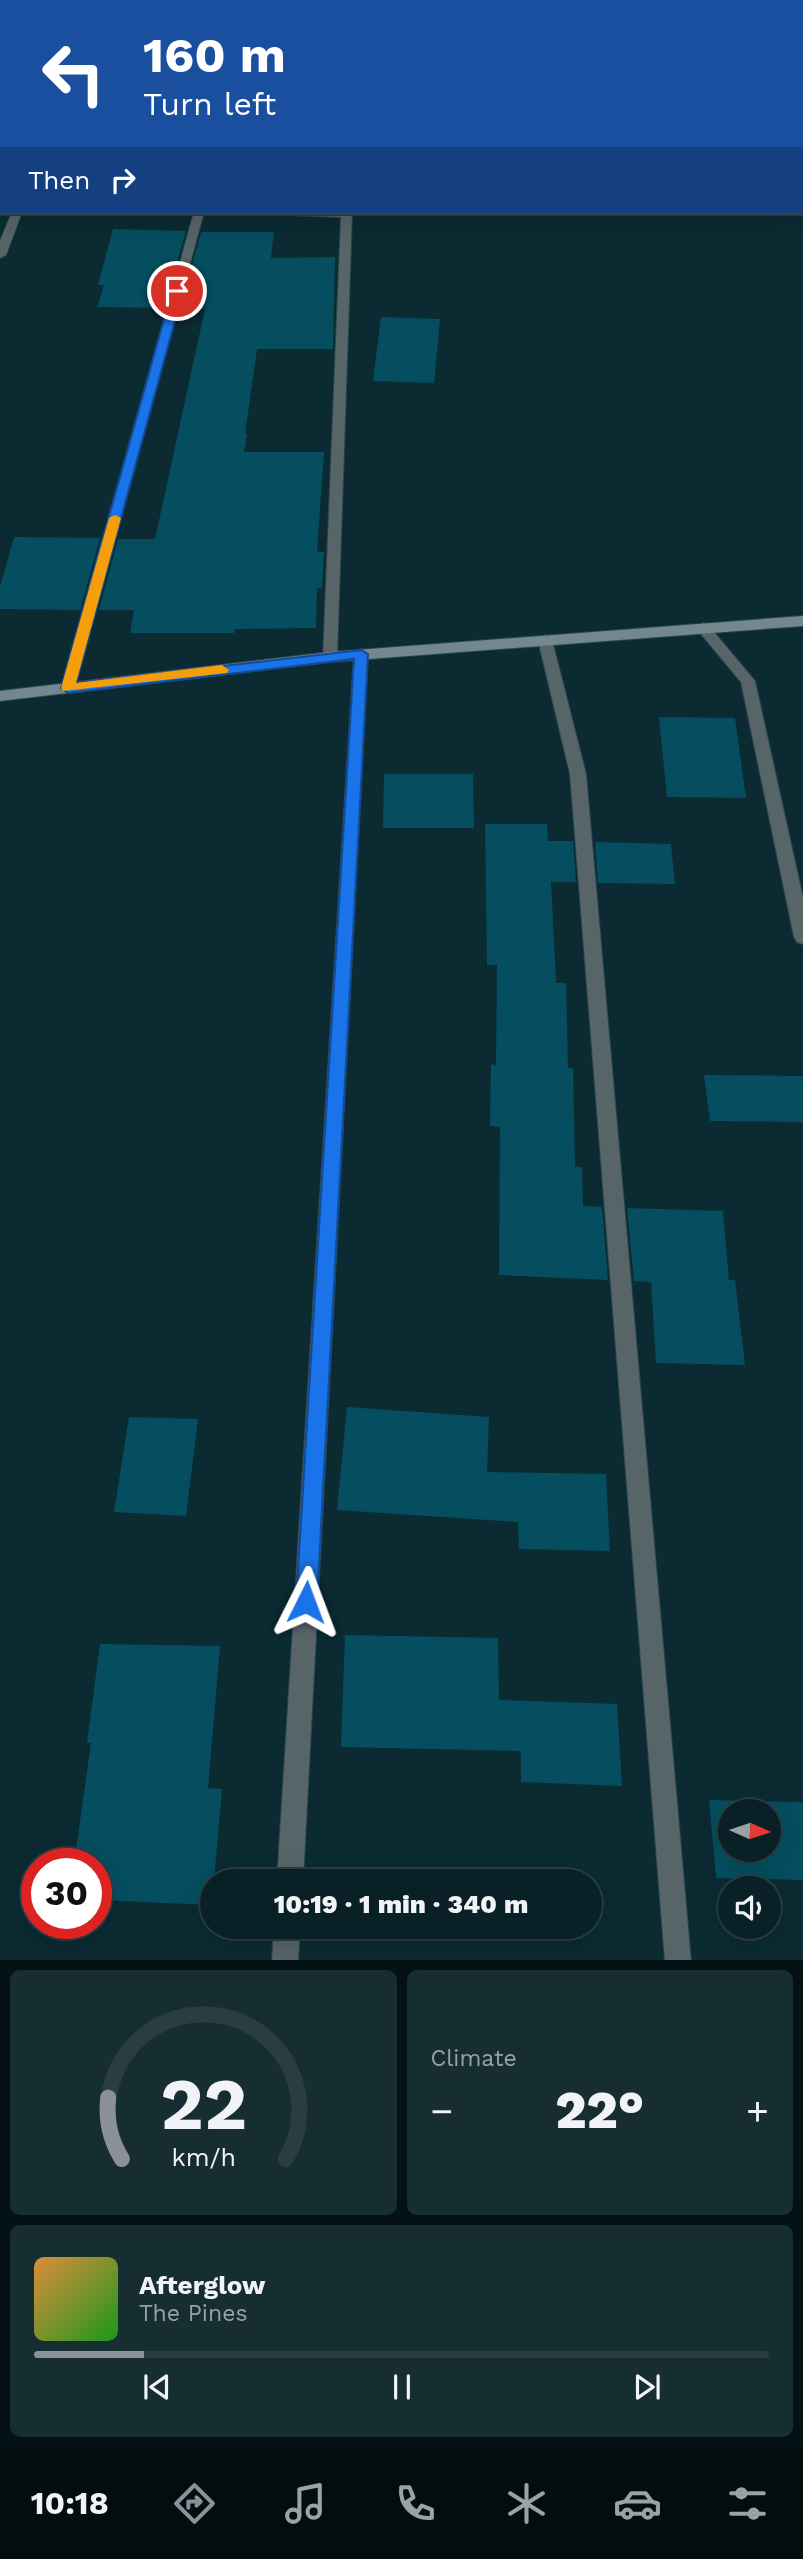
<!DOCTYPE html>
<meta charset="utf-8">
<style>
:root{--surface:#082026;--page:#162d32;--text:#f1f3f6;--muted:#98a3a7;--line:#293e43;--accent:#8c9099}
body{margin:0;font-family:"Work Sans",sans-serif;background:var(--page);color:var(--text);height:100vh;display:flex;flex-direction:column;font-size:26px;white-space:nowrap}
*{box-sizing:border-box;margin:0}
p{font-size:23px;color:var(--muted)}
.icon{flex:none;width:38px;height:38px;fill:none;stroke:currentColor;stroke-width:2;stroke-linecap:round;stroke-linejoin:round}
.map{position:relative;height:1960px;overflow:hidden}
.drawer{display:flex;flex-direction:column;gap:10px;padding:10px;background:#041215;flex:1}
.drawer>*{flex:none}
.hud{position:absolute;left:0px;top:0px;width:803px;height:214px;box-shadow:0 7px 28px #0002,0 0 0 2px var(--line);background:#1a4fa0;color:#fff;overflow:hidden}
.needle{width:46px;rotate:93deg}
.buttons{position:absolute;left:718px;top:1799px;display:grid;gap:14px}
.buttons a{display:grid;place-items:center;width:63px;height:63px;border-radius:50%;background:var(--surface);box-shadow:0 7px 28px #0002,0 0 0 2px var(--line);font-size:35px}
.speed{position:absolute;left:21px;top:1848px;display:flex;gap:14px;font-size:35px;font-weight:700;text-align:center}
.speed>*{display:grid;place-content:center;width:91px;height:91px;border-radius:50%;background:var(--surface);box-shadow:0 7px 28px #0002,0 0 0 2px var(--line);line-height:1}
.speed .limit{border:10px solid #d22;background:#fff;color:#111}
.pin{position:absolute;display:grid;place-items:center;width:60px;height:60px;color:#fff;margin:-30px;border:4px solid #fff;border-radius:50%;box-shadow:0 2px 7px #0007}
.me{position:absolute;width:77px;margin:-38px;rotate:3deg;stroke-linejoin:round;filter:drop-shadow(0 0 5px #0008)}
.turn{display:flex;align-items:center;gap:24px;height:147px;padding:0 28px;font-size:32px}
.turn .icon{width:91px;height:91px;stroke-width:2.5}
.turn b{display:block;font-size:49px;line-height:60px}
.then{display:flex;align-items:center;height:66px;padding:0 28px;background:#0003;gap:14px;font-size:26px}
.big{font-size:52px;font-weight:800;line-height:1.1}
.drawer .tile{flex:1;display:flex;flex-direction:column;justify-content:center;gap:10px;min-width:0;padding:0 24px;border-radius:10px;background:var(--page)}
.drawer .dial{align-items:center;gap:0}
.dial svg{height:182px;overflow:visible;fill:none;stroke:var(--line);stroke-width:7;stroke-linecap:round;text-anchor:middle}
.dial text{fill:var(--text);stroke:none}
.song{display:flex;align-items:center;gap:21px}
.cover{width:84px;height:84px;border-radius:10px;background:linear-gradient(135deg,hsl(30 70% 55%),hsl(120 70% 35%))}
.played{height:7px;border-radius:4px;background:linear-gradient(90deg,var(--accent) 15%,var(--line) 15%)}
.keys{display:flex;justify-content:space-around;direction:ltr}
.heat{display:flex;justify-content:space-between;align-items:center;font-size:38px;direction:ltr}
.drawer .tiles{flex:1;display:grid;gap:10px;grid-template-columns:1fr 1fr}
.tile:last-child{grid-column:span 2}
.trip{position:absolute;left:200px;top:1869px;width:402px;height:70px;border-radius:35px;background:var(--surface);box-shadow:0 7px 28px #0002,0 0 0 2px var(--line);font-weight:800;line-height:70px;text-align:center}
.tab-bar{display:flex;height:112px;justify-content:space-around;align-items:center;background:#030d0f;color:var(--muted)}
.tab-bar .icon{width:49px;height:49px}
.tab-bar .on{color:var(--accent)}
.tab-bar b{font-size:32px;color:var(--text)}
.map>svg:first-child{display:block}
</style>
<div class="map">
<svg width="803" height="1961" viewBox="0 0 803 1961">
<rect width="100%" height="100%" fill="#0b2a32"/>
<!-- building -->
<g fill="#054e5f" fill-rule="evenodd">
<polygon points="113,229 186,231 164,308 97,307 104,285 98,285"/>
<polygon points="201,232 274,232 271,258 335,257 333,349 257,349 245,434 247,434 244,452 324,452 317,552 324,552 322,588 317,588 316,628 235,629 234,633 130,633 134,610 99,610 118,539 155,539 205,309 180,309"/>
<polygon points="381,317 440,319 434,383 373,381"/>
<polygon points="14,537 100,538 80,610 0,609 0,587"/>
<polygon points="659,717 735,718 746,798 667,797"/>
<polygon points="384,774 473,774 474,828 383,828"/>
<polygon points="485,824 547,824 548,841 573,841 576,882 551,882 556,983 566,983 568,1068 573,1068 575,1167 582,1167 583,1206 602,1207 608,1280 499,1275 500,1127 490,1126 491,1064 496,1065 497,965 487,965"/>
<polygon points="595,842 671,844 675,884 598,883"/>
<polygon points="704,1075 803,1076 803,1122 710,1121"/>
<polygon points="627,1208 723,1211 729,1280 735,1280 745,1365 656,1363 651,1282 634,1281"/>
<polygon points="347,1407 489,1417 487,1472 606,1474 610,1551 519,1549 518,1522 337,1510"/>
<polygon points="129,1417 198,1419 186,1516 114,1512"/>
<polygon points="345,1635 498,1638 499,1700 617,1704 622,1786 521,1782 521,1751 341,1747"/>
<polygon points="100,1644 220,1646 208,1788 222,1789 214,1881 212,1881 212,1905 96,1900 96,1864 74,1864 91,1743 87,1743"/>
<path d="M 709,1800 L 803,1802 L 803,1880 L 716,1878 ZM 730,1811 L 768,1811 L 768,1850 L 730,1850 Z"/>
</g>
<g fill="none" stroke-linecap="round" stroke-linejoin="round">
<!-- street casing -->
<g stroke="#28454c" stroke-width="2">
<g id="street">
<polygon points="88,0 98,0 88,2"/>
<rect x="245" y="0" width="10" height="2"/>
<polygon points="576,0 592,0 593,2 578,2"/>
<rect x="802" y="21" width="1" height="6"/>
<polygon points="12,212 22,212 6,255 0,258 0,241"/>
<polygon points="194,212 204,212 75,688 68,693 61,688"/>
<polygon points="280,212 351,212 352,214 337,657 330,662 323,657 341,217 285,215"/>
<polygon points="703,623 708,625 755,681 803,898 803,944 797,942 794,937 741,682 696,628"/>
<polygon points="545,635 552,640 586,774 691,1961 665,1961 570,774 538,640"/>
<polygon points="361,649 368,654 303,1881 277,1881 354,654"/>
<polygon points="274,1927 300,1927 298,1961 272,1961"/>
</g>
</g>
<!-- secondary casing -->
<g stroke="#28454c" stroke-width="2">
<polygon id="secondary" points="803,616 803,626 330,662 0,701 0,691 330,652"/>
</g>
<!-- street -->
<use href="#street" fill="#576468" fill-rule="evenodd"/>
<!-- secondary -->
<use href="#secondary" fill="#72878e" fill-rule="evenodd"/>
</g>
<!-- route -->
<polygon fill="#1a73e8" stroke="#114b97" stroke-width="2" points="177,288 183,291 76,683 361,650 368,654 317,1602 314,1610 306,1613 299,1610 296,1602 354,659 68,693 61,688 172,291"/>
<!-- slow -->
<polygon fill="#f59e0b" points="115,515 121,518 76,683 222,665 229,670 227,673 63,691 61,688 109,518"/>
</svg>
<div class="buttons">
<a><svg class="needle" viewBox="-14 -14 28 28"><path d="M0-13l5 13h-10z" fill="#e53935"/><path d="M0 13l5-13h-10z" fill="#98a3a7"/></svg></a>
<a><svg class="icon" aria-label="sound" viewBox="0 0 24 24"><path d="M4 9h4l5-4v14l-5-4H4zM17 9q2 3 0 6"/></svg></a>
</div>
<div class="speed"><div class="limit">30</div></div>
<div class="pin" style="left:177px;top:291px;background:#d93025"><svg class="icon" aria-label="arrive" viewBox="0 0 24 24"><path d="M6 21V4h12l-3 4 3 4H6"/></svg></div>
<svg class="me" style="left:306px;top:1602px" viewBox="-20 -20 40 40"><path d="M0-17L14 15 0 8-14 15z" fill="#1a73e8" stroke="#fff" stroke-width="4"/></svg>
<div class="trip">10:19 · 1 min · 340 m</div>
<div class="hud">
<div class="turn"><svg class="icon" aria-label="left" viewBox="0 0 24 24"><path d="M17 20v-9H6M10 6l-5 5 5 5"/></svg><div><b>160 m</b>Turn left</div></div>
<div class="then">Then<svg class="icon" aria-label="right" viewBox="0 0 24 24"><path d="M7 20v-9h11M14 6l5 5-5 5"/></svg></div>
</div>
</div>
<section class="drawer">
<div class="tiles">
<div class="tile dial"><svg viewBox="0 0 100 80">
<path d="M14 69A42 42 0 1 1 86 69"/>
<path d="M14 69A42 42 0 0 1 8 42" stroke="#8c9099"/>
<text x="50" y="56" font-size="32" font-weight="700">22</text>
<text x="50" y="72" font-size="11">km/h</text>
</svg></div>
<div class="tile"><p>Climate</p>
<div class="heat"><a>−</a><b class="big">22°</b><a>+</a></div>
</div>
<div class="tile">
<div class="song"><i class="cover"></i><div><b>Afterglow</b><p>The Pines</p></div></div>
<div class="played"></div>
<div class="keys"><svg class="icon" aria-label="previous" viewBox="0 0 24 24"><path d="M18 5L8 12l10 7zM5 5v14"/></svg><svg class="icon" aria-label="pause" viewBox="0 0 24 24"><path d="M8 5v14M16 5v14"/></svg><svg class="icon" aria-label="next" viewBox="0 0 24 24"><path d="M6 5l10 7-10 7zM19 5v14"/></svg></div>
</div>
</div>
</section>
<nav class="tab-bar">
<b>10:18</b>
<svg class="icon on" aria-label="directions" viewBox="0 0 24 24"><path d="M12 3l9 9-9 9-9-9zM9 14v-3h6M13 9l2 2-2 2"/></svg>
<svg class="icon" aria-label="music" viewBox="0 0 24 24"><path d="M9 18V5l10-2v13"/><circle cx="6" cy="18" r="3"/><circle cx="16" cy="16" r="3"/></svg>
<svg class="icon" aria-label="phone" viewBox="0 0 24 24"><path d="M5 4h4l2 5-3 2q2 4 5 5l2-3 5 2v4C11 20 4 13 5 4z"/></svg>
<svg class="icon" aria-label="climate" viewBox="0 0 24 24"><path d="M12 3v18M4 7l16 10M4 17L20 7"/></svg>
<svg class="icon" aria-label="car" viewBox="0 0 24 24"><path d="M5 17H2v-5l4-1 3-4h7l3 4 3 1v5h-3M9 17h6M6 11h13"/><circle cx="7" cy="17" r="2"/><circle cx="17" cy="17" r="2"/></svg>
<svg class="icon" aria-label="filters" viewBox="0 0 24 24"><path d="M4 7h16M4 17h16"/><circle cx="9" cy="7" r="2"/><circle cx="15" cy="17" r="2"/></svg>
</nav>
